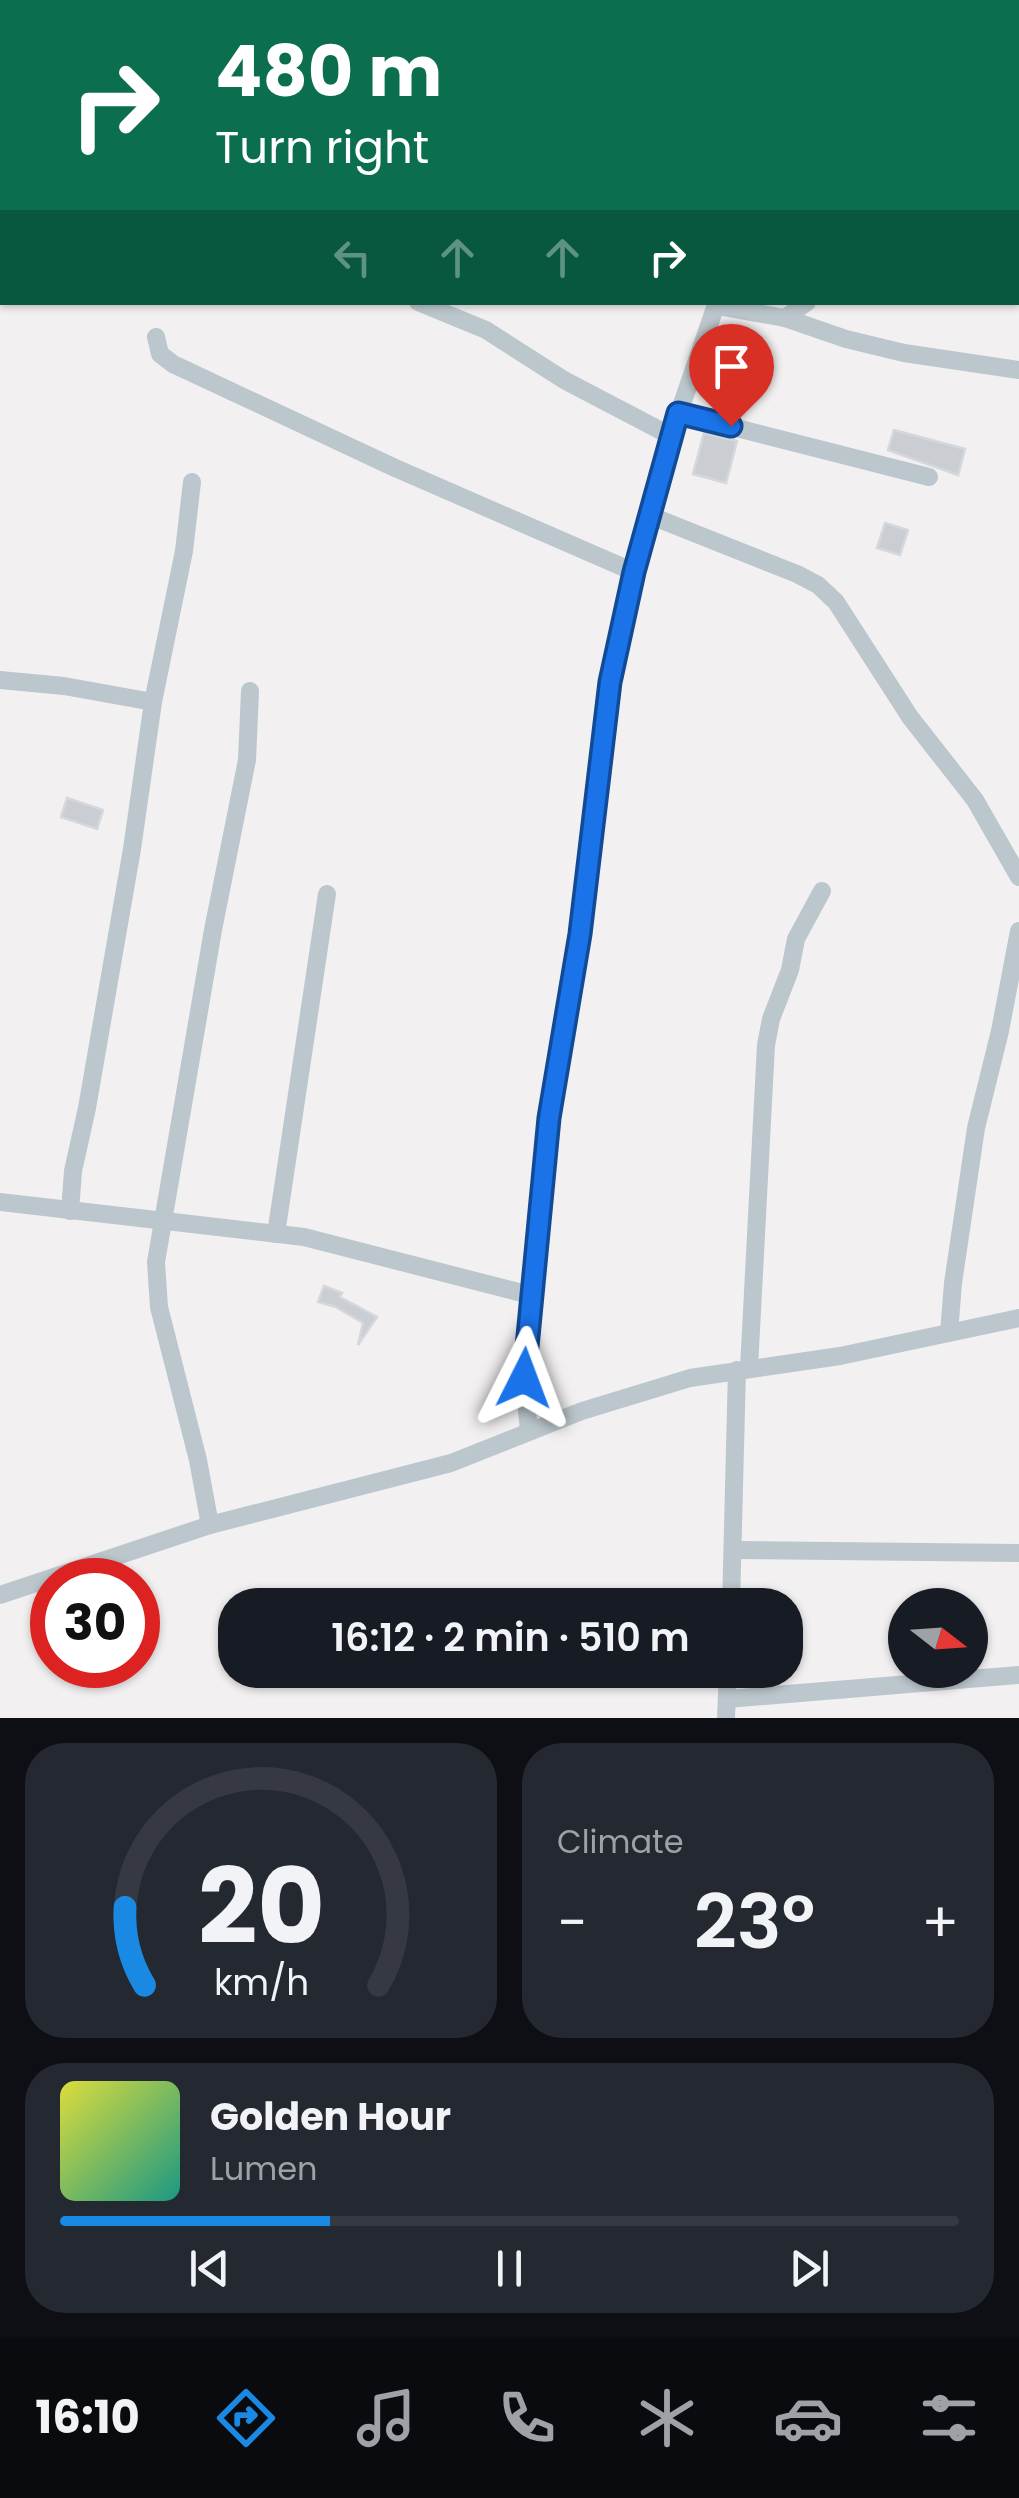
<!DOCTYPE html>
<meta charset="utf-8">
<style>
:root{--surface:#171b24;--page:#242831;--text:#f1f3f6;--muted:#9ea1a6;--line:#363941;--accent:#1989e4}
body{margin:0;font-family:Poppins,sans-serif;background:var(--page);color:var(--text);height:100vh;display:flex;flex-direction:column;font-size:38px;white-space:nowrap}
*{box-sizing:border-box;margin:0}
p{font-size:32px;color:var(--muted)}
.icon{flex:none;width:55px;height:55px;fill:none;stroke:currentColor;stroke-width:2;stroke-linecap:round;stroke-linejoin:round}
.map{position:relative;height:1718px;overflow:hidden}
.drawer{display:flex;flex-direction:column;gap:25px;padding:25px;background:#0d0f14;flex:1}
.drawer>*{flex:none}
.hud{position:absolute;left:0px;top:0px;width:1020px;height:305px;box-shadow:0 2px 8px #0004;background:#0b6e4f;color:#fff;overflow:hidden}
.needle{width:65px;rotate:107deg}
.controls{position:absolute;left:888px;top:1588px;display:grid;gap:20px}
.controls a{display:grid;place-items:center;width:100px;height:100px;border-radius:50%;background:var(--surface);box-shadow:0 2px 8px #0004;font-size:50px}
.speed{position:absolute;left:30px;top:1558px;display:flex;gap:20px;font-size:50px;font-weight:700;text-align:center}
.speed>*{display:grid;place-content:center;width:130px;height:130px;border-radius:50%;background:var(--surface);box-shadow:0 2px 8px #0004;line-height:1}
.speed .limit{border:15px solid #d22;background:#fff;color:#111}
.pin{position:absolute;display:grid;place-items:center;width:85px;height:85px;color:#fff;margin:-102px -42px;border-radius:50% 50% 50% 0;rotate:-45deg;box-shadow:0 0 10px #0007}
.pin .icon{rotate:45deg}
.me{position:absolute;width:110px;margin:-55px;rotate:3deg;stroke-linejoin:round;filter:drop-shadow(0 0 8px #0008)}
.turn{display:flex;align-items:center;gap:35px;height:210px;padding:0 50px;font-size:45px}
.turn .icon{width:130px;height:130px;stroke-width:2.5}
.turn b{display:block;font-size:70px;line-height:85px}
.lanes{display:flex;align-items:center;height:95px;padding:0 50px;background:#0003;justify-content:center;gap:50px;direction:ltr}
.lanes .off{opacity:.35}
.big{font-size:75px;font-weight:600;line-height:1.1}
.drawer .tile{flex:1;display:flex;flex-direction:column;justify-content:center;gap:15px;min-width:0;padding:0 35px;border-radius:40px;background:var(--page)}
.drawer .dial{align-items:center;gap:0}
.dial svg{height:260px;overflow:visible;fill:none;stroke:var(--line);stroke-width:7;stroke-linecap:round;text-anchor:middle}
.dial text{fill:var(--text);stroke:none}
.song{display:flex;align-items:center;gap:30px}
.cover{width:120px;height:120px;border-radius:15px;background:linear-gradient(135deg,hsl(60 70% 55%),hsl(170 70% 35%))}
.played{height:10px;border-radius:5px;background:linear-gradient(90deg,var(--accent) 30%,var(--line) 30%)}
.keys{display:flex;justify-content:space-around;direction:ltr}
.heat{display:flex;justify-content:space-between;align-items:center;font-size:55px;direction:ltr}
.drawer .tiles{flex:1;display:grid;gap:25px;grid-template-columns:1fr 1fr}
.tile:last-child{grid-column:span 2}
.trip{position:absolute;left:218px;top:1588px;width:585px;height:100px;border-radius:40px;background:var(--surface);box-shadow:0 2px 8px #0004;font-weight:600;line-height:100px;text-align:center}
.dock{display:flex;height:160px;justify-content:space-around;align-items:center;background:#090b0e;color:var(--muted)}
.dock .icon{width:70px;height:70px}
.dock .active{color:var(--accent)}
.dock b{font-size:45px;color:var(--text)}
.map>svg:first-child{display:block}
</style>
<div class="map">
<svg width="1019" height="1718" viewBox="0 0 1019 1718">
<rect width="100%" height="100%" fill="#f3f0f1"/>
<!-- building -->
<g fill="#caced3" stroke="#d4d7dc" stroke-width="2.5">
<polygon points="894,430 965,449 958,475 888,450"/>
<polygon points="704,433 737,441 726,483 693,474"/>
<polygon points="885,523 908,530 900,555 877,548"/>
<polygon points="67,798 103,810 97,829 61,817"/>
<polygon points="324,1286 342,1293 340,1297 377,1317 358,1345 363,1323 336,1307 318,1302"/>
</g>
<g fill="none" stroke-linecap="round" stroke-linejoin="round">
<!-- minor -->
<g stroke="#bcc7cd" stroke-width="18">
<polyline points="537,0 541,2"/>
<polyline points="153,2 154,0"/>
<polyline points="783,2 784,0"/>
<polyline points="919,2 919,0"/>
<polyline points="0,255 2,251"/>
<polyline points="418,302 486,330 564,380 671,436"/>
<polyline points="717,306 785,318 846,339 904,353 1019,370"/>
<polyline points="785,318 807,302"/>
<polyline points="156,337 160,354 173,364 393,467 634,572"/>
<polyline points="678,413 929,477"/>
<polyline points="651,516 797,574 818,585 836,602 910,717 975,800 1019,877"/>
<polyline points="0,680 64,686 153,702"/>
<polyline points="0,1202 304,1237 530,1295"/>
<polyline points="70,1211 73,1171 87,1108 132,849 153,702 184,551 192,482"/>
<polyline points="276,1234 327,894"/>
<polyline points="949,1333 953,1283 976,1128 1000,1031 1019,931"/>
<polyline points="749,1368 766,1045 771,1019 790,970 796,939 822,891"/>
<polyline points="529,1431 524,1379 538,1211 549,1119 580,934 610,682 634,572 671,436 717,302"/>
<polyline points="210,1525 198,1460 159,1307 156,1262 213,930 247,760 250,691"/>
<polyline points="733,1550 1019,1553"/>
<polyline points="0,1595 210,1525 451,1463 582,1411 690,1378 840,1356 1019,1318"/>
<polyline points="731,1605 737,1370"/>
<polyline points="727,1699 1019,1675"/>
<polyline points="726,1718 728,1670"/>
</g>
</g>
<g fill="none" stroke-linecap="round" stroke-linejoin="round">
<!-- route casing -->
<g stroke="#114b97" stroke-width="25">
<polyline id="route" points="524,1378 549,1118 580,934 610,682 634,572 678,413 731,426"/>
</g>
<!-- route -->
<use href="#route" stroke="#1a73e8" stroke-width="18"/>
</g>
</svg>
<div class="controls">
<a><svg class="needle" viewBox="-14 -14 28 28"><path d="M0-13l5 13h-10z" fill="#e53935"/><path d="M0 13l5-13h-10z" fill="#9ea1a6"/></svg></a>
</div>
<div class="speed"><div class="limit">30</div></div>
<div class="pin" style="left:731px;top:426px;background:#d93025"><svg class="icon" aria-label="arrive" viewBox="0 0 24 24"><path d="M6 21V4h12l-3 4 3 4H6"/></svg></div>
<svg class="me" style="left:524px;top:1378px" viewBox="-20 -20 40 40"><path d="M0-17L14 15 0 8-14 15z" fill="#1a73e8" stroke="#fff" stroke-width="4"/></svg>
<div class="trip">16:12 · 2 min · 510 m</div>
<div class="hud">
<div class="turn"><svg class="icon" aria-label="right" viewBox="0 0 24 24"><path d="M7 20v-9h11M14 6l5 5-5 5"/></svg><div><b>480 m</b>Turn right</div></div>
<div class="lanes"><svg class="icon off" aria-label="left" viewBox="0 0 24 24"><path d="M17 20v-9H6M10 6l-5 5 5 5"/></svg><svg class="icon off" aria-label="ahead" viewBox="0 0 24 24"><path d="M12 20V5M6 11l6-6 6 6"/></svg><svg class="icon off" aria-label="ahead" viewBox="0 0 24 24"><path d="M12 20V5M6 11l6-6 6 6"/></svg><svg class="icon" aria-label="right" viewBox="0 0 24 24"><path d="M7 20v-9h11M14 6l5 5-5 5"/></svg></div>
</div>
</div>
<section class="drawer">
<div class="tiles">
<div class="tile dial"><svg viewBox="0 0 100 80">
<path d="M14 69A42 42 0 1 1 86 69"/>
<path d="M14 69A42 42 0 0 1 8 45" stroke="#1989e4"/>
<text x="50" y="56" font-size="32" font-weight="700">20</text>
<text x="50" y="72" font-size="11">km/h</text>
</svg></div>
<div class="tile"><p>Climate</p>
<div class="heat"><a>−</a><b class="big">23°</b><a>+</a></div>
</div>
<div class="tile">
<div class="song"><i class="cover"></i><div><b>Golden Hour</b><p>Lumen</p></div></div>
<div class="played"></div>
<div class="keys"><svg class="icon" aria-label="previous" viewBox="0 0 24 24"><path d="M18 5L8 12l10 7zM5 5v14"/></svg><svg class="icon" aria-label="pause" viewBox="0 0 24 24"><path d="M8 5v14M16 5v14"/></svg><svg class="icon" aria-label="next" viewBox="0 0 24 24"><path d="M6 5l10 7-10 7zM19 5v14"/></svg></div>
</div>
</div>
</section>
<nav class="dock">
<b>16:10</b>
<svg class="icon active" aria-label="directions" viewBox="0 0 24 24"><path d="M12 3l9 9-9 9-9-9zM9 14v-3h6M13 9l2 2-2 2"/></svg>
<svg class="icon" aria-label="music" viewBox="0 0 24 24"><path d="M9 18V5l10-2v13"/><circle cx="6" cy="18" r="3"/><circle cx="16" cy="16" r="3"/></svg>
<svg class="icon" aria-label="phone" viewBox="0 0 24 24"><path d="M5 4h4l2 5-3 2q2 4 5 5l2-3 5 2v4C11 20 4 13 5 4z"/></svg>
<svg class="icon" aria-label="climate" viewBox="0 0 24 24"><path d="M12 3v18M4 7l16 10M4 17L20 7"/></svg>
<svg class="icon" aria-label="car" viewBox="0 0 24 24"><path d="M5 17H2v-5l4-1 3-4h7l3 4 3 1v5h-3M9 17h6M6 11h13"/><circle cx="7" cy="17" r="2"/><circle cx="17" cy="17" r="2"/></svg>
<svg class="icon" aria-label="filters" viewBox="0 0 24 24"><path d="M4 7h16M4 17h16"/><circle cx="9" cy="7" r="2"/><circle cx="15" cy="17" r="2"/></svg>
</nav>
